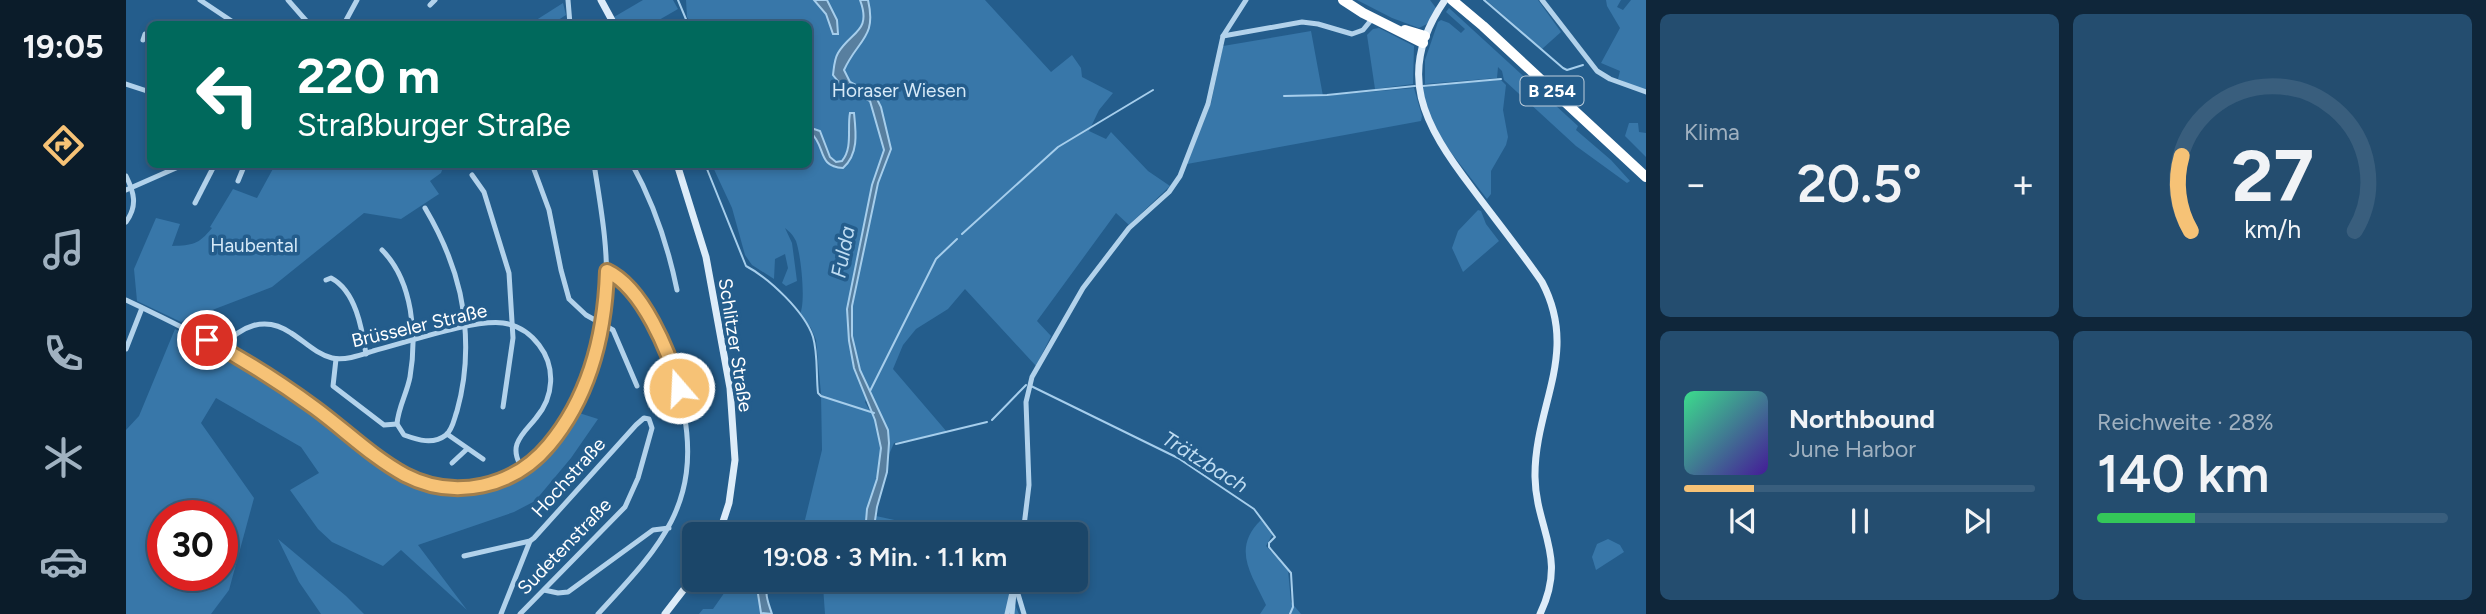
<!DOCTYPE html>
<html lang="de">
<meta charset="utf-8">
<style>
:root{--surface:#1b4669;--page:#244d6f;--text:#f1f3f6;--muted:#a0b1c0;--line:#395e7d;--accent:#f6c276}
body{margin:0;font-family:Figtree,sans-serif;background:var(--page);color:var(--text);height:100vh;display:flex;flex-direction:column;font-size:26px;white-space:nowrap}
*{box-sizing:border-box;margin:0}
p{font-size:23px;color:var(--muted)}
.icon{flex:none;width:38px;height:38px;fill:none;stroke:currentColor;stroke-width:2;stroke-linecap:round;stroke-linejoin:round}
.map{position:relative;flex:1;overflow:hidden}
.details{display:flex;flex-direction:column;gap:14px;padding:14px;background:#0f263a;width:840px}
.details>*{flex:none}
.hud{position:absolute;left:21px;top:21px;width:665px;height:147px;border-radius:10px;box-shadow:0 4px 10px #0003,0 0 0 2px var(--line);background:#00695c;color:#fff;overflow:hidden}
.speed{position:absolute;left:21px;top:500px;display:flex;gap:14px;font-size:35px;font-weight:700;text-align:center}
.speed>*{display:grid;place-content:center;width:91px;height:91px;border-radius:50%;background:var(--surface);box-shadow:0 4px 10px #0003,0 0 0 2px var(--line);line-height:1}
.speed .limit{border:10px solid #d22;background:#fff;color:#111}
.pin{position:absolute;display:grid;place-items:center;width:60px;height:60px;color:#fff;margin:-30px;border:4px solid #fff;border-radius:50%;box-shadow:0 2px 7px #0007}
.me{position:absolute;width:77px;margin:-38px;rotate:341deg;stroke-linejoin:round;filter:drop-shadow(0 0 5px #0008)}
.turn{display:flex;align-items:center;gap:24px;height:147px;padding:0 35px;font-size:32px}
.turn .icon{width:91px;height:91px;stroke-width:2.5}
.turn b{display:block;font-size:49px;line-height:60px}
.big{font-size:52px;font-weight:600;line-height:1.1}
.details .tile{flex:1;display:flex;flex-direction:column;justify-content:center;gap:10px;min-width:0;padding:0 24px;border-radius:10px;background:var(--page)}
.details .dial{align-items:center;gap:0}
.dial svg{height:182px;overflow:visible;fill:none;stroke:var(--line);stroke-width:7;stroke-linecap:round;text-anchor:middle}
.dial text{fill:var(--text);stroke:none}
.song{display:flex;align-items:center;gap:21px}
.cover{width:84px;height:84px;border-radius:10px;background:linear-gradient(135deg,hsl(150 70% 55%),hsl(260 70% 35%))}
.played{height:7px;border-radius:4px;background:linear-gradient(90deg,var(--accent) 20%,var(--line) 20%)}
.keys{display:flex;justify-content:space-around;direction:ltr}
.heat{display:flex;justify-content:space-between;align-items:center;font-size:38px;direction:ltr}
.charge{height:10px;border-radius:5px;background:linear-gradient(90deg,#34c759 28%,var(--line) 0)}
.details .tiles{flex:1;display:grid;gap:14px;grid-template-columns:repeat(2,1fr)}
.trip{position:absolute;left:556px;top:522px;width:406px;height:70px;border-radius:10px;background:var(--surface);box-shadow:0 4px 10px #0003,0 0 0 2px var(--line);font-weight:600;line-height:70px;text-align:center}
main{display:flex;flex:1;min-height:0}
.menu{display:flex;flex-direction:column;width:126px;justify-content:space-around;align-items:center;background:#0b1c2a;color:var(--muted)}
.menu .icon{width:49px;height:49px}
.menu .current{color:var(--accent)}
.menu b{font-size:32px;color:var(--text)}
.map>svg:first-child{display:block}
</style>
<main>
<nav class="menu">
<b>19:05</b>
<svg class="icon current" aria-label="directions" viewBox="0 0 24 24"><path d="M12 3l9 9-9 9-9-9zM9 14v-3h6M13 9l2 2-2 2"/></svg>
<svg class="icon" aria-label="music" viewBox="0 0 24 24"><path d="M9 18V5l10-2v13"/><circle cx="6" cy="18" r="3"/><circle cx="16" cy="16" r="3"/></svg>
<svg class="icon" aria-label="phone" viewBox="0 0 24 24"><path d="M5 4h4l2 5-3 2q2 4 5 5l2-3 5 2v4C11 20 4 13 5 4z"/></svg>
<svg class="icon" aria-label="climate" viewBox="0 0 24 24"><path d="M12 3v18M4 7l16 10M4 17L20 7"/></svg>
<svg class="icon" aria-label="car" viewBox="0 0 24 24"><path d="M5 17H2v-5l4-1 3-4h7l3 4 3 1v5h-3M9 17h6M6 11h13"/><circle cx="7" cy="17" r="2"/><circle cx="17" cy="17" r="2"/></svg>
</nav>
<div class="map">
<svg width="1520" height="614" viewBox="0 0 1520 614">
<rect width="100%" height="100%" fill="#245d8c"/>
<!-- green -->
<g fill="#3877a9" fill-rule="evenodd">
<polygon points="517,0 547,0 552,9 526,24 492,24 488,17"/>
<path d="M 560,0 L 859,0 L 925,72 L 946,55 L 955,68 L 956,77 L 987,93 L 973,110 L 963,131 L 980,139 L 985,132 L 1022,171 L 1044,186 L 1003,225 L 990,213 L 911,321 L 925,336 L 910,366 L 839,289 L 822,309 L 790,329 L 777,345 L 767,369 L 821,432 L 768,443 L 761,459 L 763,443 L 743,393 L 739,402 C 742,409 747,414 750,421 C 763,459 743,496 739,534 L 673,534 L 678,524 L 696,450 L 695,394 L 690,340 L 685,328 L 674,314 C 680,302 675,255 670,241 C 667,235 664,232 659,228 L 666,243 L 671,281 L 660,286 L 656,283 L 662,268 L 659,254 L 649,259 L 648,279 L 626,265 L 619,255 L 606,208 L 586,165 L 682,164 L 682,24 L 566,24 L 561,17 Z"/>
<polygon points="1231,0 1304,0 1310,8 1301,24 1293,28 1266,18"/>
<polygon points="1360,0 1412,0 1435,32 1416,49"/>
<polygon points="1480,0 1495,0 1491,7 1497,10 1505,0 1520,0 1520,92 1492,79 1494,71 1475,63 1494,28 1481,6"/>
<polygon points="437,3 440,15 426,24 404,24"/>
<polygon points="1323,8 1452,126 1450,130 1485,160 1504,181 1501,183 1450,146 1378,80 1376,71 1372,67 1371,78 1299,84 1299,60 1312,22 1315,20 1323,23 1335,33 1339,29 1320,12"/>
<polygon points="1253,28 1288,46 1287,84 1249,89 1241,35 1247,29"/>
<polygon points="1185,31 1197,96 1288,88 1296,116 1295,121 1061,164 1085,103 1097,46"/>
<polygon points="1371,80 1375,80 1380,85 1377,110 1382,137 1380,145 1365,171 1365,194 1361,199 1313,137 1298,100 1297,87"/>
<polygon points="1503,123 1512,123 1513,132 1520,133 1520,157 1499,136"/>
<path d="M 175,164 L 318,165 L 315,173 L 304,181 L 313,194 L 275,219 L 238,213 L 146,287 L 55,322 L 11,301 L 8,269 L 30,218 L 54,224 L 46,246 C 67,245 72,245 86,228 L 84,227 L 107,189 L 131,198 L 149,165 Z"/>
<polygon points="1352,210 1355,211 1360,224 1373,241 1337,272 1326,248 1332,231"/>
<path d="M 49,329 L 83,347 L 165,396 L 254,463 L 287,482 L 335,496 L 379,484 L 403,472 L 429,446 L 450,412 L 472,419 L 445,458 L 409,501 L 388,512 L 292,545 L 341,610 L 275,550 L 257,566 L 206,542 L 192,529 L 164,490 L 193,473 L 175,447 L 90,398 L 75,423 L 128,498 L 103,590 L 85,614 L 0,614 L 0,430 L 13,416 ZM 37,516 L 96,516 L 96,576 L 37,576 Z"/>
<polygon points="750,516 833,534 747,534"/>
<path d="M 1135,520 L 1146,535 L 1140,546 L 1162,570 L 1165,602 L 1175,614 L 1134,614 L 1140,605 C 1126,575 1105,549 1135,520 Z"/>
<polygon points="152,539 220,596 238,614 195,614 173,582"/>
<polygon points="1482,539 1494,545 1498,552 1470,570 1466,557 1471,544"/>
<polygon points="608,579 634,579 632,594 636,614 573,614 577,609 587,609"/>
<polygon points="723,579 884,579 883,592 893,614 699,614 697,586 704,587"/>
</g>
<!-- water -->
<g fill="#587f9f" stroke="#a6ceec" stroke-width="2">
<polygon points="688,0 701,0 711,20 712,34 707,34 700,14"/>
<path d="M 734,0 L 742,0 C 751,38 732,39 718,70 L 724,82 L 749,95 L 755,107 L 765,149 L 752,183 L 726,306 L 726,336 L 734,370 L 762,430 L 763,443 L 761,472 L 751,507 L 747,534 L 739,534 L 741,509 L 751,479 L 755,448 L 749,420 L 728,368 L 723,341 L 721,309 L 746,185 L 758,150 L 744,101 L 715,85 L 707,75 C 708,68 708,60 712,53 C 725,31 746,32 734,0 Z"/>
<path d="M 724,113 L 728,113 C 730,132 733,154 717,168 C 691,167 700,146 685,133 L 688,129 L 694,131 L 704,157 L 710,162 L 716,161 C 727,148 721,128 724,113 Z"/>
<path d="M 634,579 L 648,579 C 635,589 642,601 646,614 L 635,613 L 632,594 Z"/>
</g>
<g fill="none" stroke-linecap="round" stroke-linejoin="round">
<!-- stream -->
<g stroke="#a6ceec" stroke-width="2">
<polyline points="552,0 562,24"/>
<polyline points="1358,0 1437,68 1441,70 1457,65"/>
<polyline points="1297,86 1375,79"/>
<polyline points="1158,96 1201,95 1289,86"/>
<path d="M 579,164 L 620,266 C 643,278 679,312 687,337 C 692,354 690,375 692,393 L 695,396 L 748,413"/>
<polyline points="836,234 932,147 1027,90"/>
<polyline points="905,386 1052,458 1128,509 1149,537 1143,543 1143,547 1165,573 1167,607 1164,614"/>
<polyline points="744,391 810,259 831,239"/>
<polyline points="866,420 900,385"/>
<polyline points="770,444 861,422"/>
</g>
<!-- street -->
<g stroke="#b2d2eb" stroke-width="5">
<polyline points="74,0 110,24"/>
<polyline points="162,0 183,24"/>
<polyline points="442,0 444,24"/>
<polyline points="1416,0 1471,71 1484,79 1520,92"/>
<polyline points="304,5 309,0"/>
<polyline points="218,24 231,0"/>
<polyline points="1097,36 1176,22 1192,24 1226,34 1237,30 1246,19"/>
<polyline points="17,40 19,34 24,36"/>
<polyline points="0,84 24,92"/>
<polyline points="406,164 423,210 435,270 443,299 460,315 487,330 511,386"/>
<path d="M 506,164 C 528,204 542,246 551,290"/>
<polyline points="346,175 358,192 383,273 387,338 377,407"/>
<path d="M 0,176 C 8,192 12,206 0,222"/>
<polyline points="112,181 119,164"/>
<polyline points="0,190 59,164"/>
<polyline points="69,203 89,164"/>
<path d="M 256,250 C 287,281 291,336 284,377 C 281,393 272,408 271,424 L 278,435 C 292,440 307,445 320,435 C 327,429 328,419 331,411 C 342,372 342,332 334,293 C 327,262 315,235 299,208"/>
<path d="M 200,280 L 205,278 C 230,291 236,329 240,354"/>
<path d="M 0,300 C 59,328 117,357 171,395 C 212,423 249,465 297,482 C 409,522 473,386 480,296 C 483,252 475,208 468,164"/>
<path d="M 96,348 C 114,326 139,315 165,333 C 178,341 190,354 206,358 C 219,361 235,355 247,351 C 279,343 348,319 377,323 C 391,325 404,333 413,345 C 430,367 428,397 410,418 C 404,426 395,433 391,444 C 388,453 392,461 396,469"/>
<polyline points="0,349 16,308"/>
<polyline points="210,359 207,386 258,425 271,424"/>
<polyline points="321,434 357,459"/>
<polyline points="326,463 341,449"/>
<polyline points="897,534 903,485 900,402 906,377 957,288 1003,228 1043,192 1054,176 1082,104 1097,36 1120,0"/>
<polyline points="338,556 404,541 408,538 510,425 518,418 523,419 526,428 512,478 499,507 394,614"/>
<polyline points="889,584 898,614"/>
<polyline points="418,590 432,593 442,592 527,530 543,528"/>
<polyline points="375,614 404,541"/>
<path d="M 472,614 C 531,550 575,507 558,413 C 554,387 546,360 534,337 C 522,314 505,282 481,271"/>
<polyline points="881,614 889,579"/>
<polyline points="886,614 888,593"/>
</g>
<!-- secondary -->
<g stroke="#ddecf9" stroke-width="7">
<polyline points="475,0 488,24"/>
<path d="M 1319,0 C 1268,73 1298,125 1346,188 C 1369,219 1394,250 1416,282 C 1454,354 1408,406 1409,477 C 1410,530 1442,556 1414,614"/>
<polyline points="551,164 580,257 604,388 609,460 603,503 593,534"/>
<polyline points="539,614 569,575"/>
</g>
<!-- highway -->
<g stroke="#fff" stroke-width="10">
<polyline points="1217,0 1237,13 1297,43"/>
<polyline points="1326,0 1357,26 1520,177"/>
<polyline points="1279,30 1299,36"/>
</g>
</g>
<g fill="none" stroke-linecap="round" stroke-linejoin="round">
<!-- route casing -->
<g stroke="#a07e4d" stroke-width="18">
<path id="route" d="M 81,340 C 119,360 155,383 189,408 C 219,430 246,457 279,475 C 329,501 388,487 423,445 C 464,396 479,332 481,271 C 517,288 543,352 553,388"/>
</g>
<!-- route -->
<use href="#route" stroke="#f6c276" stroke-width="12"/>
</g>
<g text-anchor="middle" stroke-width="7" stroke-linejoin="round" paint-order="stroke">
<!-- shield labels -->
<rect fill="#245d8c" stroke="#bdcedc" stroke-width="2" x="1394.5" y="76.5" width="63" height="29" rx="5"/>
<g font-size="18" font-weight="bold" fill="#fff">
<text x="1426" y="97">B 254</text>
</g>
<!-- park labels -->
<g font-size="19" fill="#d7eaf8" stroke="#245d8c">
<text x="773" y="97">Horaser Wiesen</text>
<text x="128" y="252">Haubental</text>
</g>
<!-- street labels -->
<g font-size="19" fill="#fff" stroke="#245d8c">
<text transform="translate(293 325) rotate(-13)" y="7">Brüsseler Straße</text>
<text transform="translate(610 345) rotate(81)" y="7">Schlitzer Straße</text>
<text transform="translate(442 477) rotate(-48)" y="7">Hochstraße</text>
<text transform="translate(438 546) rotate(-46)" y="7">Sudetenstraße</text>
</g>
<!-- water labels -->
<g font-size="21" font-style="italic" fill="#bedcf2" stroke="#245d8c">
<text transform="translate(717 252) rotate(-79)" y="7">Fulda</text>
<text transform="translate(1079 462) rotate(32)" y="7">Trätzbach</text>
</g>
</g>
</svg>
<div class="speed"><div class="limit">30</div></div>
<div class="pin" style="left:81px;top:340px;background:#d93025"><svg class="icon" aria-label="arrive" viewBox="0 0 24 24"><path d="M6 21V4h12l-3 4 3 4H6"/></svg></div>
<svg class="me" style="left:553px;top:388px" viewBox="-20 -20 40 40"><circle r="17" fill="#f6c276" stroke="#fff" stroke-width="3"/><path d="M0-11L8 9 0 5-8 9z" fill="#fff"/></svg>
<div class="trip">19:08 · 3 Min. · 1.1 km</div>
<div class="hud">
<div class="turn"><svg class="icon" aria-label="left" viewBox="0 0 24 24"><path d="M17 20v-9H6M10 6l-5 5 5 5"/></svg><div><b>220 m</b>Straßburger Straße</div></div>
</div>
</div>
<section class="details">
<div class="tiles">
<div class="tile"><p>Klima</p>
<div class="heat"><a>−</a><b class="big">20.5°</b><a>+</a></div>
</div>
<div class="tile dial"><svg viewBox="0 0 100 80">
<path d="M14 69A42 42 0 1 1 86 69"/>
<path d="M14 69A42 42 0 0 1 10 36" stroke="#f6c276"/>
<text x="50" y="56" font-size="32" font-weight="700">27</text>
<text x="50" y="72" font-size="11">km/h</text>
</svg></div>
<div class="tile">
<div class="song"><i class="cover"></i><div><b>Northbound</b><p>June Harbor</p></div></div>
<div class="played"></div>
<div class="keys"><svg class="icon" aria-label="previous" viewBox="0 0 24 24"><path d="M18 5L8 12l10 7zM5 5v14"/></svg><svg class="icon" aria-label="pause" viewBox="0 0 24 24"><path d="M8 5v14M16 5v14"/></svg><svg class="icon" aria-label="next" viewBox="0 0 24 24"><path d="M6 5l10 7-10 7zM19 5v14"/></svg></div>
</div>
<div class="tile"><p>Reichweite · 28%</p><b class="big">140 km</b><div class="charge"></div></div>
</div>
</section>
</main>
